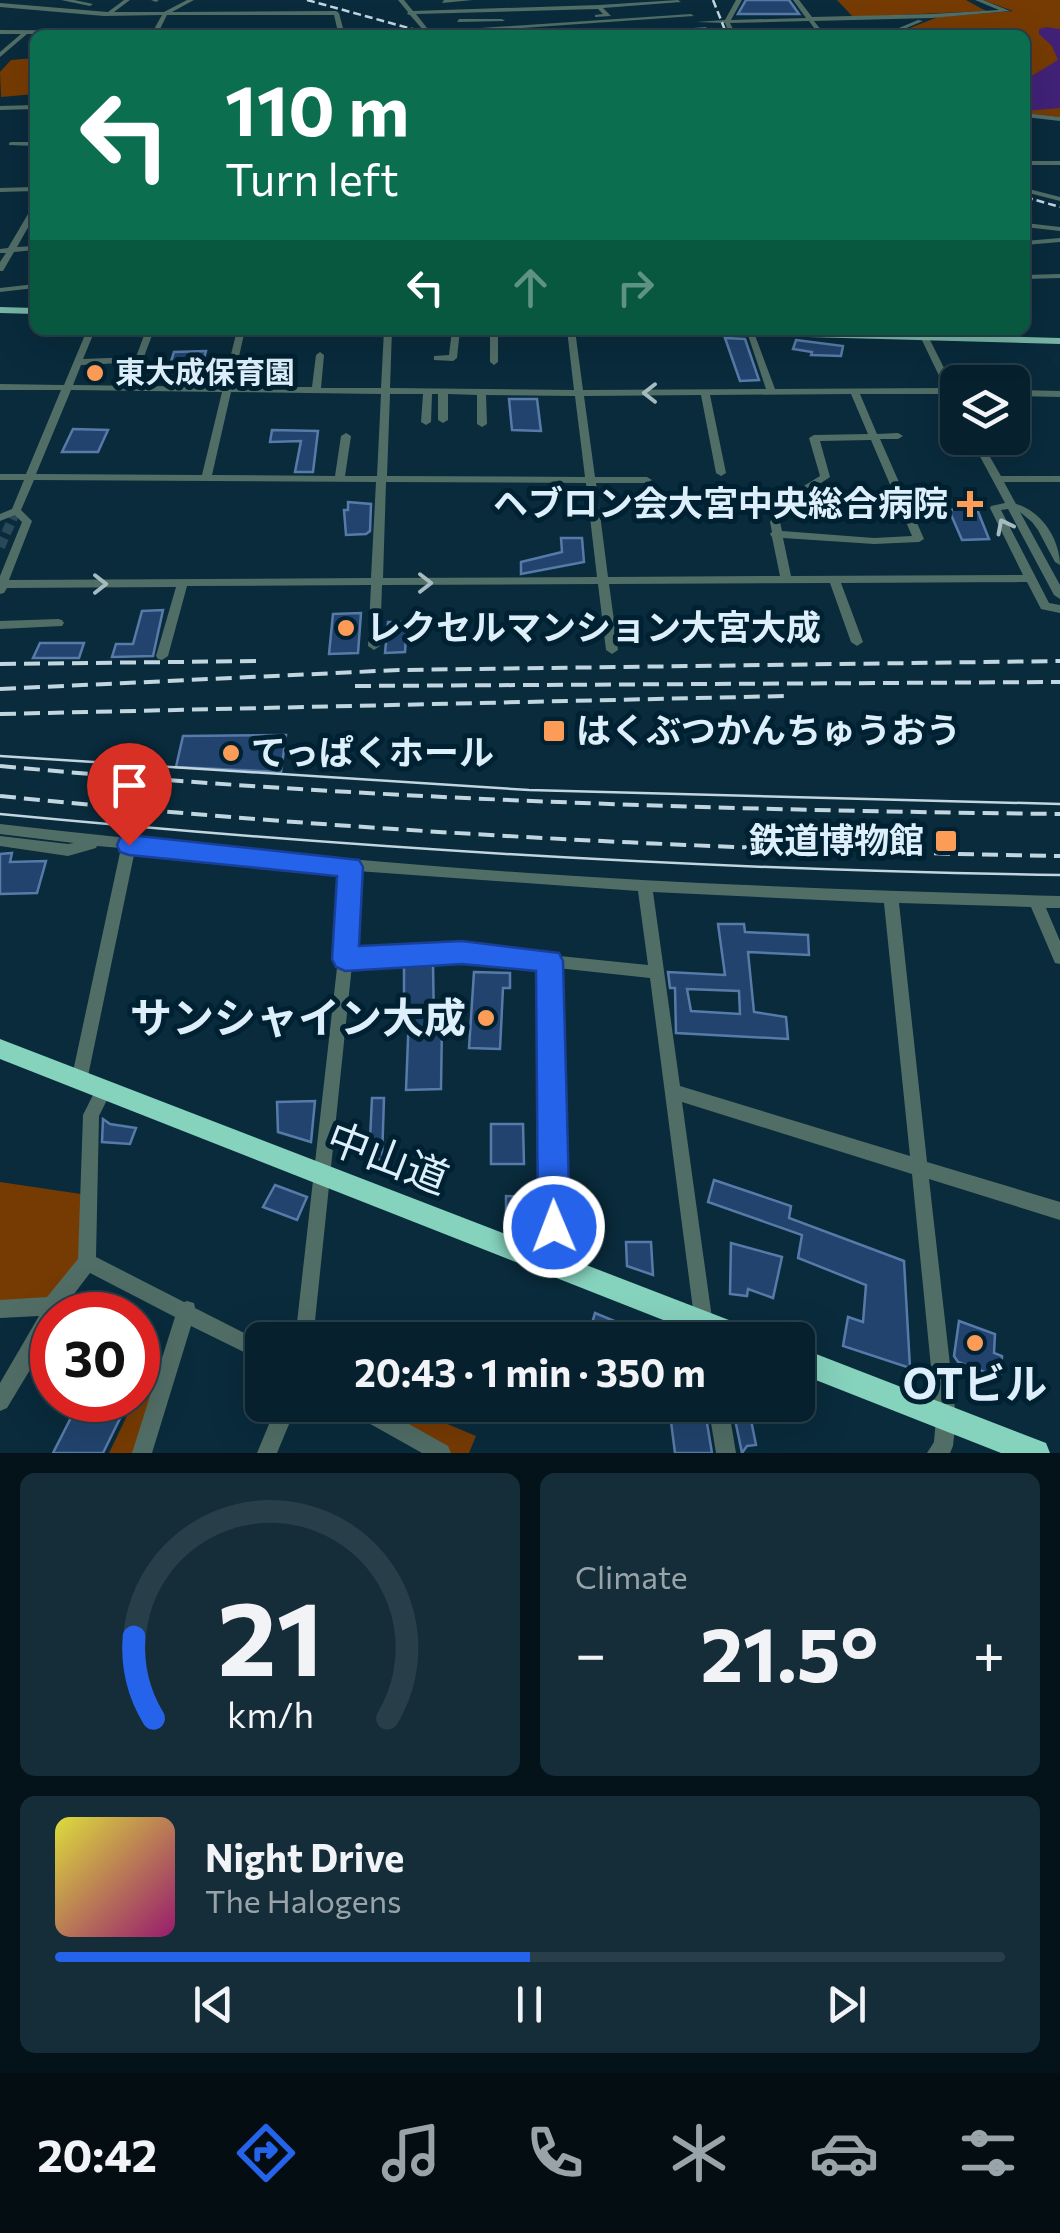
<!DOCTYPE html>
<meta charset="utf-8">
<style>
:root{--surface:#07202d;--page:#152d39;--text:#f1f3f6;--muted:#98a3aa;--line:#283e49;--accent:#2563eb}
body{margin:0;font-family:Commissioner,"Noto Sans JP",sans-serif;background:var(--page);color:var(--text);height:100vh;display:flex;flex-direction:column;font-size:38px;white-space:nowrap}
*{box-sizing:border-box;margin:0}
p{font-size:32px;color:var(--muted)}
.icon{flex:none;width:55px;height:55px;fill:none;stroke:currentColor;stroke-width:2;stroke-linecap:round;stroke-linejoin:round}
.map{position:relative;height:1453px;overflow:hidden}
.drawer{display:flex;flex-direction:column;gap:20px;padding:20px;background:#041219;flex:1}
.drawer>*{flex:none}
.guide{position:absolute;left:30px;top:30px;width:1000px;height:305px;border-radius:15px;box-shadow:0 10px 40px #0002,0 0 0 2px var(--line);background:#0b6e4f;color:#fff;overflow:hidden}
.controls{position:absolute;left:940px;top:365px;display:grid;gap:20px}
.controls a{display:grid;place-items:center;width:90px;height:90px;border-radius:15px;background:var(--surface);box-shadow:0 10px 40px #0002,0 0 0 2px var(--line);font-size:50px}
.speed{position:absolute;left:30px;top:1292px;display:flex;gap:20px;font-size:50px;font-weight:700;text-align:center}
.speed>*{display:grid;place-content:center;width:130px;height:130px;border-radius:50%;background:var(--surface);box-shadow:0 10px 40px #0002,0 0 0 2px var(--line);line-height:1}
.speed .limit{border:15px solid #d22;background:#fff;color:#111}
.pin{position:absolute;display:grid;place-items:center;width:85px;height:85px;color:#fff;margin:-102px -42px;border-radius:50% 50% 50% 0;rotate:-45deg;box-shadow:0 0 10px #0007}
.pin .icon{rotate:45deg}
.me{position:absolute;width:110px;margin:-55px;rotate:359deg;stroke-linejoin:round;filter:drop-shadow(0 0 8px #0008)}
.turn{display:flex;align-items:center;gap:35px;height:210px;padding:0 30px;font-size:45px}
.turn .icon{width:130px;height:130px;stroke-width:2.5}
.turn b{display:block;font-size:70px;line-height:85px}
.lanes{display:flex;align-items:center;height:95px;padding:0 30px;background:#0003;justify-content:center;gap:50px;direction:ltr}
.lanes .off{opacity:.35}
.big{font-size:75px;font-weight:700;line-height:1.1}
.drawer .tile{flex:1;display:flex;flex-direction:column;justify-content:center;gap:15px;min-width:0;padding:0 35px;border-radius:15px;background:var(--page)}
.drawer .dial{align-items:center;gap:0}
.dial svg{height:260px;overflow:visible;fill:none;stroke:var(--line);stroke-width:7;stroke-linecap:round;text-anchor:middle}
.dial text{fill:var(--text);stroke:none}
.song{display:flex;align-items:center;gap:30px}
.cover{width:120px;height:120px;border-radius:15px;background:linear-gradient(135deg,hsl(60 70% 55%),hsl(320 70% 35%))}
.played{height:10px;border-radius:5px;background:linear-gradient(90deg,var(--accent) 50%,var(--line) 50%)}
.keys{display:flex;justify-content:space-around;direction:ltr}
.heat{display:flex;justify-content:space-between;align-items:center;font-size:55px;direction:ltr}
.drawer .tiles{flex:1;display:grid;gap:20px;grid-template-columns:1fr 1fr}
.tile:last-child{grid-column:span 2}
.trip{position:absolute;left:245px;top:1322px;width:570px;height:100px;border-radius:15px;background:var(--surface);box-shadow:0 10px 40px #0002,0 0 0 2px var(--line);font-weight:700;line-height:100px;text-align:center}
.dock{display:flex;height:160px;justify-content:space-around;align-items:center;background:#030d12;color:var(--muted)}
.dock .icon{width:70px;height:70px}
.dock .on{color:var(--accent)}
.dock b{font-size:45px;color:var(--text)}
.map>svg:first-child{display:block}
</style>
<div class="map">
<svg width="1060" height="1453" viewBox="0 0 1060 1453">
<rect width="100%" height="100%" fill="#092b3c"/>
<!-- green -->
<g fill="#763b03">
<polygon points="837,0 966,0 986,11 853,17"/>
<polygon points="983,0 1060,0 1060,117 1025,113 1025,35 892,35 938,17 1013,11"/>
<polygon points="35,58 35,94 1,97 0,72 11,60"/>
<polygon points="0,1182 81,1194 82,1261 52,1302 0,1304"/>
<polygon points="151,1366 164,1369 136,1453 109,1453"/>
<polygon points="365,1405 402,1405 476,1436 469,1453 451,1453"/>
</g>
<!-- water -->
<polygon fill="#412277" points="1046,27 1060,29 1060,108 1025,111 1025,80 1058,60 1052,46 1039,34 1039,29"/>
<!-- building -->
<g fill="#21436d" stroke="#577ba9" stroke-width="2.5" fill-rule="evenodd">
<polygon points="746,0 789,0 799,14 738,14"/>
<polygon points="725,338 745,339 759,380 740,381"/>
<polygon points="796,340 843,346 841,356 811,355 812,352 793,349"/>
<polygon points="206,351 198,380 165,380 174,352"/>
<polygon points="509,399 537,399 541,431 512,430"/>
<polygon points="73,429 108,430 98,452 62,452"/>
<polygon points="272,430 318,431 313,472 295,472 301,441 270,442"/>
<polygon points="348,502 371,504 370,531 366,534 346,535 344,510 348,510"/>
<polygon points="977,509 989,539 962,540 949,510"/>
<polygon points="561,538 582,538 584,562 521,574 521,562 562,552"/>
<polygon points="163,610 153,656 112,657 116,644 133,644 142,611"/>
<polygon points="361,613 358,653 329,654 333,614"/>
<polygon points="388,622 407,622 405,652 385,653"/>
<polygon points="40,643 84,643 79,658 33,658"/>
<polygon points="286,735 281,772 176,767 183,736"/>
<polygon points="12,853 10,862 46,861 37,893 0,894 0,854"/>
<path d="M 718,924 L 744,924 L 745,932 L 808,935 L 809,955 L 748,952 L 754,1012 L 786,1017 L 788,1039 L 676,1033 L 675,988 L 670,988 L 668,972 L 725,975 ZM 687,989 L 739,991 L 740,1014 L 691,1011 Z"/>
<polygon points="433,964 434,1024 442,1024 441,1089 406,1090 409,1014 404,1015 404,966"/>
<polygon points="474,972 510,973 510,988 503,988 500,1049 469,1048"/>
<polygon points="372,1098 384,1098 382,1159 369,1160"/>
<polygon points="315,1101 311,1142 278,1132 277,1102"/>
<polygon points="103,1119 110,1124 136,1128 130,1144 102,1142"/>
<polygon points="491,1124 523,1124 524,1164 491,1164"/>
<polygon points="714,1180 791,1206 789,1218 904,1261 910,1368 843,1346 848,1317 863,1322 866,1285 798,1258 802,1235 708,1202"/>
<polygon points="275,1185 307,1197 297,1220 263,1207"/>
<polygon points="506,1196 539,1198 537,1225 506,1221"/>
<polygon points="626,1242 651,1242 653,1275 627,1266"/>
<polygon points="731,1243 782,1257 773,1298 748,1289 747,1296 730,1294"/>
<polygon points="595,1313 660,1340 588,1337"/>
<polygon points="959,1321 995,1334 994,1353 1002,1356 1001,1374 993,1375 958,1362 954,1356"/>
<polygon points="80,1400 129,1400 103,1453 53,1453"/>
<polygon points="681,1405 704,1405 712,1453 675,1453 669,1406"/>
<polygon points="732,1405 748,1405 756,1445 747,1446 742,1453"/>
</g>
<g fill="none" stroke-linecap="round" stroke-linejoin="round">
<!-- minor-tunnel -->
<polyline stroke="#294858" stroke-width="10" stroke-dasharray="10 5" stroke-linecap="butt" points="0,547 16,511"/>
<!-- minor -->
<g fill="#516e66" fill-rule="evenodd">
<polygon points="61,0 74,0 93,4 90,6"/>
<path d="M 124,0 L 130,0 L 114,12 L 164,12 L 187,0 L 194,0 L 172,12 L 336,11 L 339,13 L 344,32 L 427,31 L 423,30 L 410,15 L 407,14 L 408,12 L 398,0 L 404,0 L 413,11 L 599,5 L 678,0 L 681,2 L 603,8 L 611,16 L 595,17 L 595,15 L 603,14 L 598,9 L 416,14 L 427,28 L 435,31 L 691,14 L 694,16 L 423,35 L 27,34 L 0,57 L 0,52 L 21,34 L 0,34 L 0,30 L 153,31 L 162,15 L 104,16 L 0,7 L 0,3 L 108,12 ZM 167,15 L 334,15 L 338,32 L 159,31 Z"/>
<polygon points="151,0 159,0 156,2"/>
<polygon points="444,0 473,0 442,3"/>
<polygon points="736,0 742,0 731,20 806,18 793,0 799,0 812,17 932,14 999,10 975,0 983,0 1010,11 932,18 814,21 825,35 819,35 809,21 730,23 734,31 755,35 730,35 725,23 696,22 725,20"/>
<polygon points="459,19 502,19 505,21 457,22"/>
<polygon points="918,20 923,21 890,35 882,35"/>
<polygon points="706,27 708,30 623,35 626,33"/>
<polygon points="35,105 35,109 0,110 0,106"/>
<polygon points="1025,113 1060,117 1060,121 1025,117"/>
<polygon points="11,142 35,142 35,146 9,145 9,143"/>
<rect x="1025" y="161" width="35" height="4"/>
<polygon points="35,187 35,191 0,192 0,188"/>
<polygon points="1025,188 1060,197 1060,201 1025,192"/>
<polygon points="35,207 35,215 17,247 35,246 35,250 14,252 3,271 0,271 0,262 6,253 0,253 0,249 8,248 31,209"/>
<polygon points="1025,223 1060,227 1060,231 1025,227"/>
<polygon points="1060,238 1060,242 1025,245 1025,241"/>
<polygon points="1060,274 1060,278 1025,279 1025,275"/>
<polygon points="35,284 35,288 0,292 0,288"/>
<path d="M 87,330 L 95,330 L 83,359 L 136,357 L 146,330 L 154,330 L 142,362 L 81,365 L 73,385 L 223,387 L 237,330 L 245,330 L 232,387 L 312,387 L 316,355 L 320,352 L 324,355 L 321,388 L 381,388 L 384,330 L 392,330 L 390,388 L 574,390 L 567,330 L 575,330 L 583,390 L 766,389 L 747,332 L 753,330 L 775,389 L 945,388 L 917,330 L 925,330 L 954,388 L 958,388 L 958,408 L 955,407 L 948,394 L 860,394 L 877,434 L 898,433 L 903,436 L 898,439 L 880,439 L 924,539 L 919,542 L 874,544 L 783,538 L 791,576 L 1023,575 L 990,508 L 991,506 L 1005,503 L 970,438 L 979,438 L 1001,476 L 1060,476 L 1060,482 L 1004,482 L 1016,504 C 1042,511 1060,540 1060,565 L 1055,562 L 1038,530 L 1032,522 L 1020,512 L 1060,585 L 1060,599 L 1054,595 L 1008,509 L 1001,510 L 1049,603 L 1060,605 L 1060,613 L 1041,609 L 1027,582 L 841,583 L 863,642 L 857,646 L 851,642 L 830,583 L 609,584 L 618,650 L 612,654 L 606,650 L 598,584 L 382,585 L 380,646 L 374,650 L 368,646 L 371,585 L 187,586 L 168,656 L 162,660 L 158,659 L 156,656 L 176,587 L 7,588 L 4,593 L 0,594 L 0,576 L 22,522 L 15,515 L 0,521 L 0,514 L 12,509 L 24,480 L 0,480 L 0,474 L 26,474 L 61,390 L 0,390 L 0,384 L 64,385 ZM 71,390 L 222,392 L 202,475 L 36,474 ZM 231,392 L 381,394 L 377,476 L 345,476 L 351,436 L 346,433 L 341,436 L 335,476 L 212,475 ZM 390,394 L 423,394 L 421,422 L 426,425 L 431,422 L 432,394 L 438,394 L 438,420 L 443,423 L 448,420 L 448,394 L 477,395 L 477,424 L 482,427 L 487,424 L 486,395 L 575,396 L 585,477 L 387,476 ZM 851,394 L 868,434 L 814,435 L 809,438 L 820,476 L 784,498 L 770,522 L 772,532 L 770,534 L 772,537 L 780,576 L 608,577 L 596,483 L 647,483 L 652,480 L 647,477 L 595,477 L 584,396 L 701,395 L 716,473 L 721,476 L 726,473 L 710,395 ZM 871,440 L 912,536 L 874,538 L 782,531 L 780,522 L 792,502 L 830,477 L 820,441 ZM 34,480 L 376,482 L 371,578 L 9,580 L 32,521 L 21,510 ZM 386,482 L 586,483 L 597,577 L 383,578 Z"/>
<polygon points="452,330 460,330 457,358 453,361 434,360 434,356 449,355"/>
<polygon points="490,330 498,330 498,362 494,365 490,362"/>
<polygon points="1012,390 1060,391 1060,397 1012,396"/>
<polygon points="58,619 62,620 64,623 62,626 0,629 0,621"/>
<path d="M 0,824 C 176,844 352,861 529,873 C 706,885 883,891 1060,896 L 1060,908 L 1046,908 L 1060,941 L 1060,964 L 1055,963 L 1031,907 L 899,903 L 927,1162 L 1060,1202 L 1060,1220 L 929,1179 L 956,1418 L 953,1446 L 950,1453 L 927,1453 L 934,1442 L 936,1418 L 912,1174 L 682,1102 L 715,1340 L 697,1340 L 650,978 L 557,968 L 563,1265 L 560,1271 L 554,1274 L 548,1271 L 545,1265 L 542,967 L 462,958 L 352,965 L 313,1340 L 295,1340 L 338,959 L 343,870 L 135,850 L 87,1081 L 85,1086 L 79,1089 L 73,1086 L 71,1081 L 121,848 L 97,846 L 96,848 L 68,856 L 0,846 L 0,836 L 68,844 L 74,843 L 0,834 ZM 357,871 L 638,891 L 648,965 L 462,946 L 353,952 ZM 653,892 L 884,903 L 910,1156 L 680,1086 Z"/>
<polygon points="104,1082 110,1085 112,1090 99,1116 96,1257 184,1302 187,1301 194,1303 195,1308 262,1342 262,1361 191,1326 152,1453 132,1453 175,1317 90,1273 58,1315 52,1315 51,1335 7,1408 0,1411 0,1383 39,1316 0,1318 0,1300 47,1297 78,1259 83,1115 98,1085"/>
<polygon points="277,1405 297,1405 277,1453 257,1453"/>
<polygon points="346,1405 375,1405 448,1446 451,1453 422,1453 349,1412"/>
<polygon points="708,1405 728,1405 736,1453 716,1453"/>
</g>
<!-- major -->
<g fill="#77b5a4" fill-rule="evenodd">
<polygon points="0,307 35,308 35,314 0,313"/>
<polygon points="658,330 774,330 1060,338 1060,344 663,333"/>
</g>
<!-- highway -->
<g fill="#85d2bd" fill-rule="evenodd">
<polygon points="0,1039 747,1327 756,1331 760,1340 714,1340 0,1059"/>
<polygon points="798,1347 1046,1443 1050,1453 1001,1453 798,1373"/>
</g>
<!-- tram -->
<g stroke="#c1d6e1" stroke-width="2.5">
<polyline points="0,756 529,790 1060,804"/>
<path d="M 0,814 C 353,848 705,870 1060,875"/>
</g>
<!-- rail-far1 -->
<g stroke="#c1d6e1" stroke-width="2.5" stroke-dasharray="8 4" stroke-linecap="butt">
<polyline points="307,0 434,35"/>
<polyline points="713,0 727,35"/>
<polyline points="1025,197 1060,207"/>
</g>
<!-- rail -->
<g stroke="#c1d6e1" stroke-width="4" stroke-dasharray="16 8" stroke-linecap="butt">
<polyline points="0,664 260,661"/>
<polyline points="355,686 1060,682"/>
<polyline points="0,689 399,670 1060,661"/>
<polyline points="0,714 785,696"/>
<path d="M 0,766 C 353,799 706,810 1060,814"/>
<path d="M 0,796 C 353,832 706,850 1060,856"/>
</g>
</g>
<!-- one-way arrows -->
<defs><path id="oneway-chevron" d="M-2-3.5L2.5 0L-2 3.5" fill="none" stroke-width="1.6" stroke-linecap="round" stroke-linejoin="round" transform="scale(2.5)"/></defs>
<g stroke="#a5bbbf">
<use href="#oneway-chevron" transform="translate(650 393) rotate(180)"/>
<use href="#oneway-chevron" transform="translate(1004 526) rotate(-117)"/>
<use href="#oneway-chevron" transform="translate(425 583)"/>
<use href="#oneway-chevron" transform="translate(100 584)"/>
</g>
<!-- route -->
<polygon fill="#2563eb" stroke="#184099" stroke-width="2.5" points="129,835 359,860 363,867 359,946 462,941 559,953 563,961 570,1227 565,1239 554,1243 542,1239 538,1227 536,971 462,964 345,971 336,967 332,959 337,876 129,855 120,852 117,845 120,838"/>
<!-- markers -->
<g fill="#fd9c56" stroke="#002131" stroke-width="4">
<circle cx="95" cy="373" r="10"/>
<path d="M965 489h10v10h10v10h-10v10h-10v-10h-10v-10h10z"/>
<circle cx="346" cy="628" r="10"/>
<rect x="542" y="719" width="24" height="24" rx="5"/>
<circle cx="231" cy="753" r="10"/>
<rect x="934" y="829" width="24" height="24" rx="5"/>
<circle cx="486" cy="1018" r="10"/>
<circle cx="975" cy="1343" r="10"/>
</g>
<g text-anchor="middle" stroke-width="10" stroke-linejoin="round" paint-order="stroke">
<!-- far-poi labels -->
<g font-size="30" font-weight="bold" fill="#ddeffa" stroke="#002131" text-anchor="start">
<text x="115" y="383">東大成保育園</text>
</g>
<!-- poi labels -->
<g font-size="35" font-weight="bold" fill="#ddeffa" stroke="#002131" text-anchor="start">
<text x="948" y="516" text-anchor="end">ヘブロン会大宮中央総合病院</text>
<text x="366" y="640">レクセルマンション大宮大成</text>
<text x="576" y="743">はくぶつかんちゅうおう</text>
<text x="251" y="765">てっぱくホール</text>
<text x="924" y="853" text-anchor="end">鉄道博物館</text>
</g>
<!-- near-poi labels -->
<g font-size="42" font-weight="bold" fill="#ddeffa" stroke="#002131" text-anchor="end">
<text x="466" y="1033">サンシャイン大成</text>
<text x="975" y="1399" text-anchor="middle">OTビル</text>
</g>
<!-- near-street labels -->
<g font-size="42" fill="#ddeffa" stroke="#002131">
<text transform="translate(388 1158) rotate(21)" y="15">中山道</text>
</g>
</g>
</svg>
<div class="controls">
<a><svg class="icon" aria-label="layers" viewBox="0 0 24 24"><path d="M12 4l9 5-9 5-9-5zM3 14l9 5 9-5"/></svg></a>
</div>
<div class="speed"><div class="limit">30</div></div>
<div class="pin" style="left:129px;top:845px;background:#d93025"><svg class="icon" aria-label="arrive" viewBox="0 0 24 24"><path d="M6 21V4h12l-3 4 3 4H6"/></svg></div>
<svg class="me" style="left:554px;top:1227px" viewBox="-20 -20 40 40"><circle r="17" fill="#2563eb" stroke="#fff" stroke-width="3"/><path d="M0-11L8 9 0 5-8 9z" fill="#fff"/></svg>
<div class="trip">20:43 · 1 min · 350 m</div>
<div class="guide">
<div class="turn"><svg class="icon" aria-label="left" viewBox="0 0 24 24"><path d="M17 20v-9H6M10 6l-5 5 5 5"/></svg><div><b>110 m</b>Turn left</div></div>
<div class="lanes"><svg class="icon" aria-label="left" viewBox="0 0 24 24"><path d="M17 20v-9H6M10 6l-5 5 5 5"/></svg><svg class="icon off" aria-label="ahead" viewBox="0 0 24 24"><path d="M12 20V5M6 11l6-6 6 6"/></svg><svg class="icon off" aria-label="right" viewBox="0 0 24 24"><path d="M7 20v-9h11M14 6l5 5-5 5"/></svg></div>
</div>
</div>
<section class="drawer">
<div class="tiles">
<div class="tile dial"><svg viewBox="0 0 100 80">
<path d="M14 69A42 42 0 1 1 86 69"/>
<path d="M14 69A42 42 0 0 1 8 44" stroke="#2563eb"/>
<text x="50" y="56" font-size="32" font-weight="700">21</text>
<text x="50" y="72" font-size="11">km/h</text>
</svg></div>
<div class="tile"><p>Climate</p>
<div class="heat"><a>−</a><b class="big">21.5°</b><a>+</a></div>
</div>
<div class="tile">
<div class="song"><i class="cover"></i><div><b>Night Drive</b><p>The Halogens</p></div></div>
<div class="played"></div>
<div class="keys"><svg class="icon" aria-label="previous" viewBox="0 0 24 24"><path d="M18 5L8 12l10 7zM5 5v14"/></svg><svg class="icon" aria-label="pause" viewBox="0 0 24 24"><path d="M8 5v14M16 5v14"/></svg><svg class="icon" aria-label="next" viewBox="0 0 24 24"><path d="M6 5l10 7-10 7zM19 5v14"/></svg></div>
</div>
</div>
</section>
<nav class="dock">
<b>20:42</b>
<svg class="icon on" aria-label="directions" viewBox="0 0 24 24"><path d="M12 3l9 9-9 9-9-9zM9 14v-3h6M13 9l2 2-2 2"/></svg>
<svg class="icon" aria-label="music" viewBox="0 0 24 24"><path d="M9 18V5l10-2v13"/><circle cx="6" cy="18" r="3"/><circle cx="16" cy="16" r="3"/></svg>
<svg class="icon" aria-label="phone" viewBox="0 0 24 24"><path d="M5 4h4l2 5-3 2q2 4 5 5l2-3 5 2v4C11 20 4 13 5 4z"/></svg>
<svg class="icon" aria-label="climate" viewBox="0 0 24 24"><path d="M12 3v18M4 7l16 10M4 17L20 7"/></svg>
<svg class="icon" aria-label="car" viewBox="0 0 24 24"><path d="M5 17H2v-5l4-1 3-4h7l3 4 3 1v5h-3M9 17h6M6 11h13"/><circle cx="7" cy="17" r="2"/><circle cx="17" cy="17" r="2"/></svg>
<svg class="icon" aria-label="filters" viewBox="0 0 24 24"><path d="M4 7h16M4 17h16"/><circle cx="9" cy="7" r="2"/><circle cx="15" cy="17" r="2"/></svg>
</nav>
